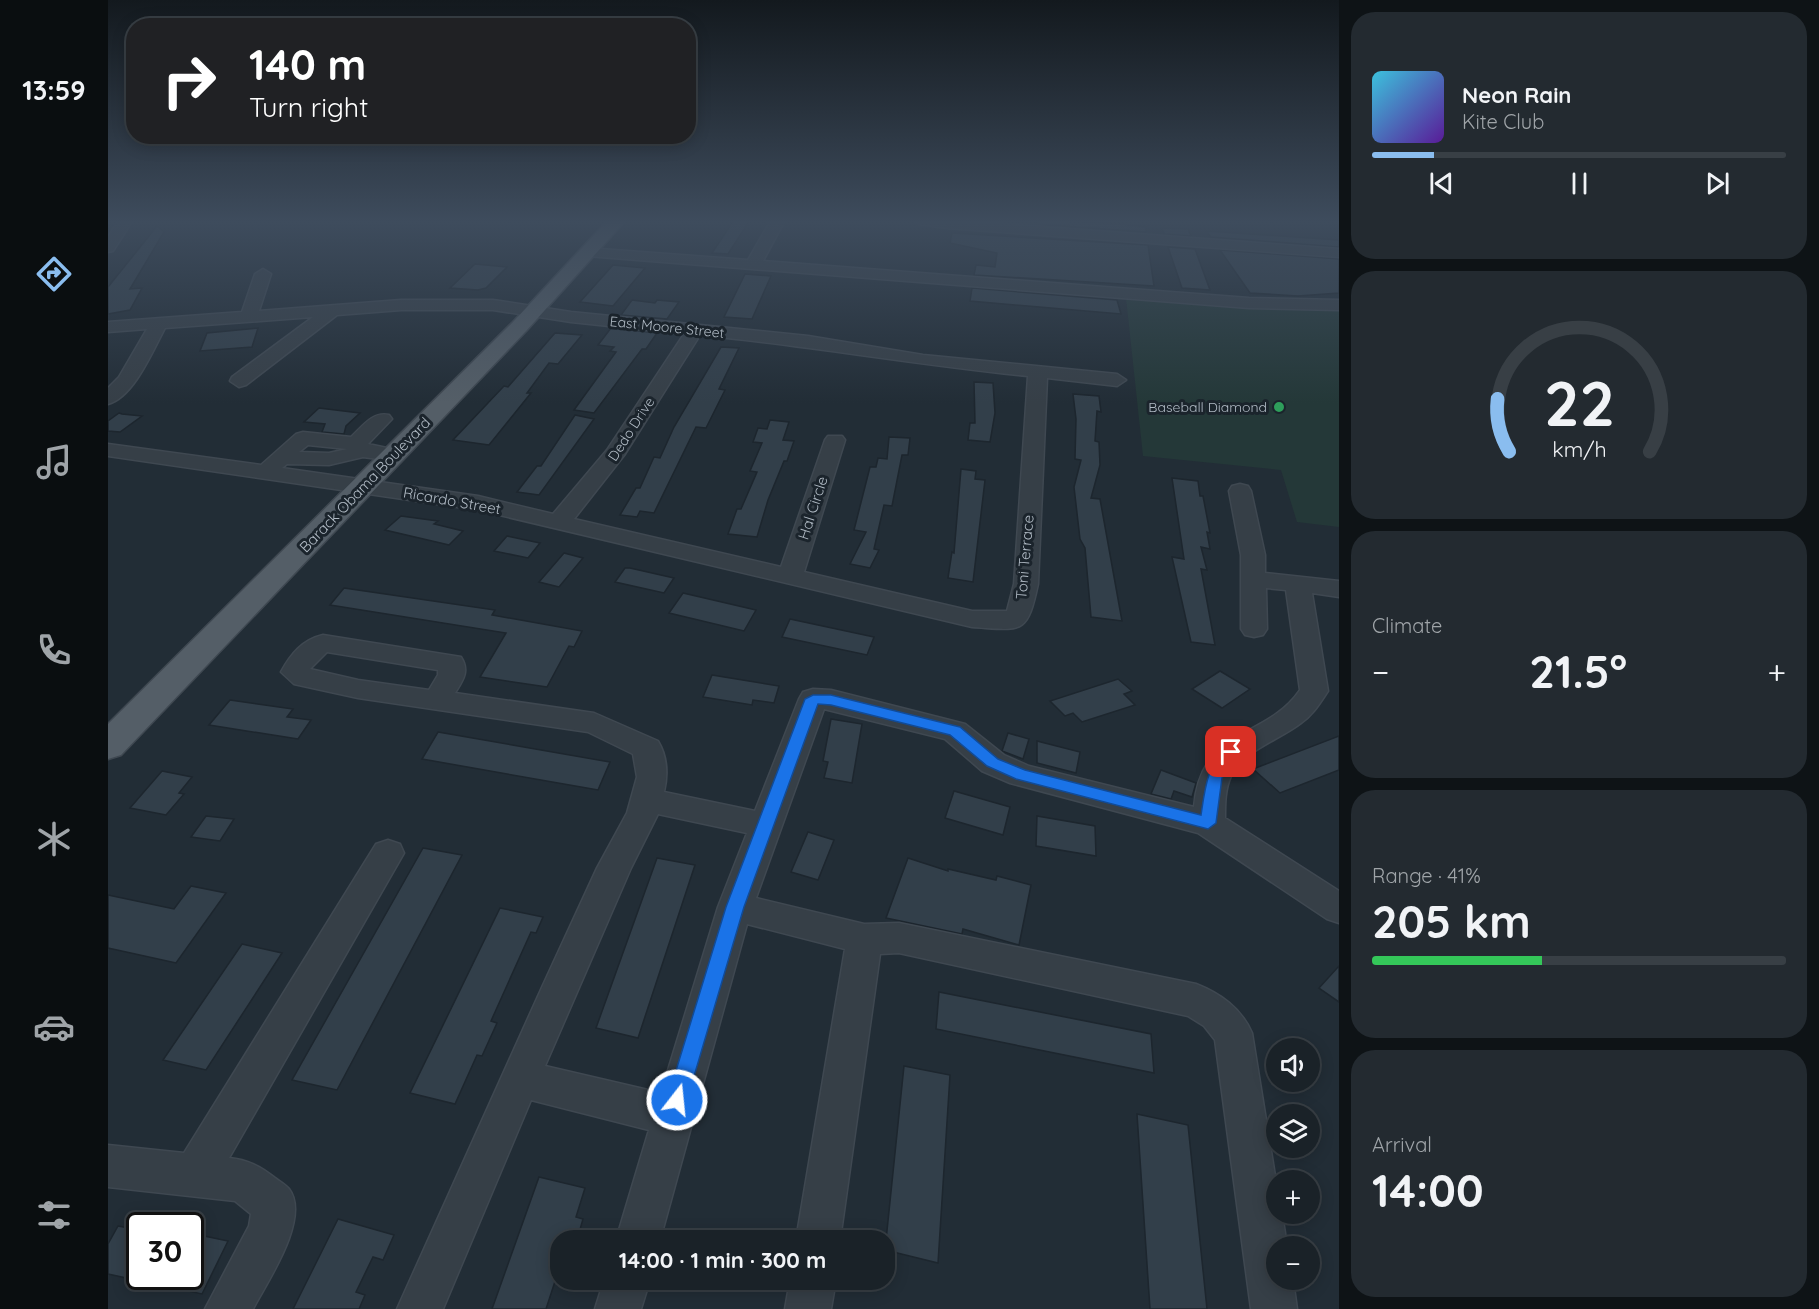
<!DOCTYPE html>
<meta charset="utf-8">
<style>
:root{--surface:#1a2228;--page:#232a30;--text:#f1f3f6;--muted:#9fa4a8;--line:#383f45;--accent:#8abdef}
body{margin:0;font-family:Quicksand,sans-serif;background:var(--page);color:var(--text);height:100vh;display:flex;flex-direction:column;font-size:22px;white-space:nowrap}
*{box-sizing:border-box;margin:0}
p{font-size:20px;color:var(--muted)}
.icon{flex:none;width:33px;height:33px;fill:none;stroke:currentColor;stroke-width:2;stroke-linecap:round;stroke-linejoin:round}
.map{position:relative;flex:1;overflow:hidden}
.sheet{display:flex;flex-direction:column;gap:12px;padding:12px;background:#0e1316;width:480px}
.sheet>*{flex:none}
.guide{position:absolute;left:18px;top:18px;width:570px;height:126px;border-radius:24px;box-shadow:0 3px 15px #0003,0 0 0 2px var(--line);background:#202124;color:#fff;overflow:hidden}
.buttons{position:absolute;left:1158px;top:1038px;display:grid;gap:12px}
.buttons a{display:grid;place-items:center;width:54px;height:54px;border-radius:50%;background:var(--surface);box-shadow:0 3px 15px #0003,0 0 0 2px var(--line);font-size:30px}
.speed{position:absolute;left:18px;top:1212px;display:flex;gap:12px;font-size:30px;font-weight:700;text-align:center}
.speed>*{display:grid;place-content:center;width:78px;height:78px;border-radius:50%;background:var(--surface);box-shadow:0 3px 15px #0003,0 0 0 2px var(--line);line-height:1}
.speed .limit{border:3px solid #111;border-radius:9px;background:#fff;color:#111}
.pin{position:absolute;display:grid;place-items:center;width:51px;height:51px;color:#fff;margin:-26px;border-radius:12px;box-shadow:0 3px 9px #0006}
.me{position:absolute;width:66px;margin:-33px;rotate:16deg;stroke-linejoin:round;filter:drop-shadow(0 0 4px #0008)}
.turn{display:flex;align-items:center;gap:21px;height:126px;padding:0 24px;font-size:27px}
.turn .icon{width:78px;height:78px;stroke-width:2.5}
.turn b{display:block;font-size:42px;line-height:51px}
.big{font-size:45px;font-weight:800;line-height:1.1}
.sheet .card{flex:1;display:flex;flex-direction:column;justify-content:center;gap:9px;min-width:0;padding:0 21px;border-radius:24px;background:var(--page)}
.sheet .dial{align-items:center;gap:0}
.dial svg{height:156px;overflow:visible;fill:none;stroke:var(--line);stroke-width:7;stroke-linecap:round;text-anchor:middle}
.dial text{fill:var(--text);stroke:none}
.song{display:flex;align-items:center;gap:18px}
.cover{width:72px;height:72px;border-radius:9px;background:linear-gradient(135deg,hsl(190 70% 55%),hsl(270 70% 35%))}
.played{height:6px;border-radius:3px;background:linear-gradient(90deg,var(--accent) 15%,var(--line) 15%)}
.keys{display:flex;justify-content:space-around;direction:ltr}
.heat{display:flex;justify-content:space-between;align-items:center;font-size:33px;direction:ltr}
.charge{height:9px;border-radius:4px;background:linear-gradient(90deg,#34c759 41%,var(--line) 0)}
.trip{position:absolute;left:442px;top:1230px;width:345px;height:60px;border-radius:24px;background:var(--surface);box-shadow:0 3px 15px #0003,0 0 0 2px var(--line);font-weight:800;line-height:60px;text-align:center}
main{display:flex;flex:1;min-height:0}
.dock{display:flex;flex-direction:column;width:108px;justify-content:space-around;align-items:center;background:#0a0e10;color:var(--muted)}
.dock .icon{width:42px;height:42px}
.dock .on{color:var(--accent)}
.dock b{font-size:27px;color:var(--text)}
.map>svg:first-child{display:block}
</style>
<main>
<nav class="dock">
<b>13:59</b>
<svg class="icon on" aria-label="directions" viewBox="0 0 24 24"><path d="M12 3l9 9-9 9-9-9zM9 14v-3h6M13 9l2 2-2 2"/></svg>
<svg class="icon" aria-label="music" viewBox="0 0 24 24"><path d="M9 18V5l10-2v13"/><circle cx="6" cy="18" r="3"/><circle cx="16" cy="16" r="3"/></svg>
<svg class="icon" aria-label="phone" viewBox="0 0 24 24"><path d="M5 4h4l2 5-3 2q2 4 5 5l2-3 5 2v4C11 20 4 13 5 4z"/></svg>
<svg class="icon" aria-label="climate" viewBox="0 0 24 24"><path d="M12 3v18M4 7l16 10M4 17L20 7"/></svg>
<svg class="icon" aria-label="car" viewBox="0 0 24 24"><path d="M5 17H2v-5l4-1 3-4h7l3 4 3 1v5h-3M9 17h6M6 11h13"/><circle cx="7" cy="17" r="2"/><circle cx="17" cy="17" r="2"/></svg>
<svg class="icon" aria-label="filters" viewBox="0 0 24 24"><path d="M4 7h16M4 17h16"/><circle cx="9" cy="7" r="2"/><circle cx="15" cy="17" r="2"/></svg>
</nav>
<div class="map">
<svg width="1231" height="1309" viewBox="0 0 1231 1309">
<rect width="100%" height="100%" fill="#222d36"/>
<!-- green -->
<polygon fill="#243838" points="1018,298 1155,308 1231,310 1231,527 1189,522 1173,470 1035,456"/>
<!-- building -->
<g fill="#323f4a" stroke="#1d262e" stroke-width="1.5">
<polygon points="626,220 642,220 620,254 604,253"/>
<polygon points="929,220 1013,224 1038,227 1038,232 929,224"/>
<polygon points="49,226 56,232 22,289 34,288 22,310 0,314 0,287"/>
<polygon points="1054,228 1080,229 1083,236 1056,234"/>
<polygon points="1098,231 1231,240 1231,247 1103,237"/>
<polygon points="844,233 1040,245 1046,286 866,275 868,265 887,267 889,253 842,243"/>
<polygon points="1060,247 1087,249 1102,290 1074,288"/>
<polygon points="1112,250 1231,259 1231,293 1190,296 1142,293"/>
<polygon points="367,264 399,267 378,288 370,290 342,288"/>
<polygon points="505,265 537,268 505,306 472,302"/>
<polygon points="637,274 663,276 644,319 616,317"/>
<polygon points="864,288 1009,300 1013,314 862,301"/>
<polygon points="524,300 547,303 549,300 571,302 559,319 513,315"/>
<polygon points="150,328 144,347 92,351 99,333"/>
<polygon points="503,328 549,333 538,349 534,349 486,413 466,410 508,352 502,351 506,347 490,345"/>
<polygon points="447,333 474,335 450,364 441,363 419,393 423,393 381,445 345,440 396,386 400,387"/>
<polygon points="613,347 631,348 611,389 617,390 598,428 588,427 546,513 532,511 529,517 512,515 528,488 532,488 546,457 552,458 566,427"/>
<polygon points="866,382 885,383 887,413 882,442 860,440 862,423 867,423"/>
<polygon points="965,394 991,396 993,412 989,411 987,441 991,442 992,465 983,498 992,499 1014,621 983,617 977,548 972,539 966,487 973,460 967,459 968,419"/>
<polygon points="211,408 252,413 238,426 236,434 214,432 217,424 196,422"/>
<polygon points="11,413 14,414 34,416 12,432 0,431 0,421"/>
<polygon points="467,415 486,419 431,495 409,492 429,466 433,466"/>
<polygon points="662,420 681,422 675,440 686,441 679,461 676,461 660,500 649,537 620,534 629,509 633,509 649,472 642,471 654,443 645,442 650,428 659,429"/>
<polygon points="781,437 802,438 800,455 794,455 784,506 776,505 766,549 771,550 762,568 742,564 758,532 746,530 762,467 768,467 770,458 779,459"/>
<polygon points="853,469 868,471 867,479 877,480 865,582 840,578 844,552 846,553"/>
<polygon points="1064,478 1090,481 1092,496 1095,496 1102,533 1099,532 1102,549 1093,547 1099,570 1093,569 1107,645 1083,642 1064,557 1076,559"/>
<polygon points="293,516 330,521 326,524 355,531 341,545 277,530"/>
<polygon points="399,536 432,543 420,558 386,551"/>
<polygon points="456,553 475,558 451,587 431,582"/>
<polygon points="517,568 522,568 566,578 556,593 507,582"/>
<polygon points="236,588 387,610 384,615 474,631 466,647 461,646 439,687 372,677 398,633 222,605"/>
<polygon points="575,593 648,610 636,631 561,613"/>
<polygon points="682,619 766,637 759,655 674,637"/>
<polygon points="1112,671 1142,689 1114,708 1084,689"/>
<polygon points="604,675 671,686 666,703 645,700 644,705 595,697"/>
<polygon points="1010,679 1024,691 1016,694 1027,705 974,722 965,713 957,716 942,701"/>
<polygon points="122,700 185,709 179,717 203,720 190,739 101,725"/>
<polygon points="723,719 754,724 744,783 716,778 720,762 715,761"/>
<polygon points="330,732 502,762 490,790 314,759"/>
<polygon points="900,733 921,739 915,759 894,751"/>
<polygon points="1231,736 1231,770 1172,793 1145,769"/>
<polygon points="929,741 972,752 968,773 929,763"/>
<polygon points="1053,770 1088,783 1084,797 1066,791 1063,799 1043,794"/>
<polygon points="54,771 84,777 71,793 76,794 58,815 22,808"/>
<polygon points="846,791 902,807 895,835 837,818"/>
<polygon points="98,816 126,819 112,841 83,837"/>
<polygon points="929,816 987,826 988,856 928,846"/>
<polygon points="700,832 726,840 710,880 683,872"/>
<polygon points="315,848 354,855 229,1090 184,1080"/>
<polygon points="549,858 587,865 530,1038 488,1028"/>
<polygon points="800,858 840,871 840,869 888,880 889,876 923,885 911,945 855,929 854,934 778,918"/>
<polygon points="83,886 118,893 68,963 0,948 0,895 66,909"/>
<polygon points="392,908 435,917 428,933 423,932 383,1021 389,1023 374,1056 369,1055 347,1104 302,1093"/>
<polygon points="134,944 174,953 98,1070 55,1060"/>
<polygon points="1231,966 1231,1002 1211,988"/>
<polygon points="831,992 1043,1034 1046,1073 828,1029"/>
<polygon points="796,1066 842,1075 830,1263 777,1250"/>
<polygon points="1029,1114 1080,1125 1099,1309 1042,1309"/>
<polygon points="431,1177 477,1188 468,1217 475,1219 469,1240 453,1240 453,1263 438,1309 384,1309"/>
<polygon points="230,1219 286,1235 275,1260 265,1257 248,1292 257,1295 251,1309 185,1309"/>
<polygon points="10,1226 32,1230 32,1281 0,1274 0,1244"/>
<polygon points="82,1233 120,1241 94,1294 44,1283 45,1276 82,1276"/>
</g>
<g fill="none" stroke-linecap="round" stroke-linejoin="round">
<!-- minor casing -->
<g stroke="#3f4851" stroke-width="3">
<g id="minor">
<polygon points="11,220 25,220 5,251 0,252 0,237"/>
<polygon points="663,220 677,220 655,261 1141,298 1231,300 1231,310 1141,308 479,256 472,252 479,248 640,260"/>
<polygon points="804,220 840,220 1231,249 1231,257 838,228 811,224"/>
<path d="M 155,269 L 163,274 L 151,311 L 293,300 L 385,300 L 463,312 L 700,336 L 815,355 L 1009,374 L 1018,380 L 1009,386 L 939,378 L 930,584 C 919,636 914,630 864,627 L 370,510 L 0,456 L 0,444 L 153,465 L 188,434 L 195,432 L 243,437 C 254,427 265,411 281,415 L 284,419 L 260,444 L 293,451 L 296,455 L 293,459 L 286,461 L 255,457 L 221,465 L 179,464 L 174,468 L 370,496 L 445,514 L 499,450 L 576,334 L 463,322 L 385,310 L 293,310 L 229,315 L 138,385 L 131,387 L 122,381 L 124,377 L 205,317 L 57,328 C 45,350 26,397 0,404 L 0,388 L 11,377 L 39,329 L 0,332 L 0,322 L 134,312 L 147,274 ZM 592,335 C 702,346 810,365 920,376 L 906,584 L 899,611 L 864,611 L 696,572 L 737,440 L 734,436 L 720,436 L 717,440 L 673,567 L 466,519 L 517,454 ZM 200,445 L 239,449 L 221,453 L 191,452 Z"/>
<path d="M 1132,484 L 1140,486 L 1143,491 L 1157,555 L 1157,573 L 1231,581 L 1231,597 L 1204,593 L 1220,691 C 1212,703 1205,715 1193,723 C 1171,740 1136,750 1123,776 C 1117,789 1117,804 1117,818 L 1231,891 L 1231,923 L 1219,919 L 1090,833 L 902,783 L 874,771 L 837,739 L 716,709 L 648,898 L 756,924 L 791,923 L 1088,984 C 1113,994 1133,1008 1144,1033 L 1168,1182 L 1168,1214 L 1174,1214 L 1179,1246 L 1168,1246 L 1168,1280 L 1185,1280 L 1189,1309 L 1143,1309 L 1107,1040 L 1096,1026 L 1080,1016 L 791,953 L 772,954 L 732,1240 L 688,1240 L 737,949 L 639,924 L 552,1240 L 508,1240 L 541,1130 L 423,1100 L 335,1309 L 289,1309 L 435,985 L 489,868 L 519,813 L 529,777 L 525,754 L 480,732 L 250,698 L 186,684 L 173,672 C 183,654 194,640 215,635 L 353,657 C 362,671 355,680 347,693 L 486,713 L 550,741 C 559,756 560,775 556,792 L 647,811 L 691,699 L 695,692 L 705,689 L 723,690 L 857,724 L 896,755 L 921,766 L 1086,807 C 1093,725 1157,741 1192,690 L 1178,590 L 1158,588 L 1159,629 L 1155,635 L 1146,637 L 1137,635 L 1133,629 L 1133,555 L 1121,491 L 1124,486 ZM 219,652 L 330,670 L 330,675 L 321,690 L 250,680 L 202,669 ZM 550,814 L 639,833 L 610,907 L 553,1093 L 437,1066 L 523,868 Z"/>
<path d="M 280,840 L 292,844 L 296,853 L 121,1158 C 140,1160 152,1166 167,1178 C 171,1181 178,1185 181,1189 C 203,1218 159,1282 145,1309 L 97,1309 L 141,1226 L 143,1214 L 127,1201 L 0,1187 L 0,1145 L 76,1153 L 268,844 Z"/>
<polygon points="496,1280 542,1280 533,1309 487,1309"/>
<polygon points="682,1280 728,1280 723,1309 677,1309"/>
</g>
</g>
<!-- major casing -->
<g stroke="#3f4851" stroke-width="3">
<polygon id="major" points="500,220 518,220 419,330 13,755 0,759 0,724 405,322"/>
</g>
<!-- minor -->
<use href="#minor" fill="#363f47" fill-rule="evenodd"/>
<!-- major -->
<use href="#major" fill="#545e67" fill-rule="evenodd"/>
</g>
<!-- sky -->
<linearGradient id="sky" x2="0" y2="1"><stop stop-color="#13191e"/><stop offset="0.55" stop-color="#3e4c5d"/><stop offset="1" stop-color="#3e4c5d" stop-opacity="0"/></linearGradient>
<rect width="1231" height="403" fill="url(#sky)"/>
<!-- route -->
<path fill="#1a73e8" stroke="#114b97" stroke-width="1.5" d="M 705,695 L 723,695 L 852,727 L 890,759 L 917,770 L 1093,815 C 1096,795 1100,754 1123,747 L 1131,752 L 1114,778 L 1108,823 L 1100,829 L 908,779 L 879,766 L 842,735 L 723,705 L 710,704 L 636,907 L 579,1100 L 576,1107 L 569,1110 L 562,1107 L 559,1100 L 618,907 L 697,699 Z"/>
<!-- markers -->
<circle fill="#2e9e5b" stroke="#1b242c" stroke-width="2" cx="1171" cy="407" r="6"/>
<g text-anchor="middle" stroke-width="6" stroke-linejoin="round" paint-order="stroke">
<!-- far-street labels -->
<g font-size="14" fill="#b0bac4" stroke="#1b242c">
<text transform="translate(559 327) rotate(6)" y="5">East Moore Street</text>
<text transform="translate(523 429) rotate(-57)" y="5">Dedo Drive</text>
</g>
<!-- far-poi labels -->
<g font-size="14" fill="#b0bac4" stroke="#1b242c" text-anchor="end">
<text x="1159" y="412">Baseball Diamond</text>
</g>
<!-- street labels -->
<g font-size="15" fill="#b0bac4" stroke="#1b242c">
<text transform="translate(257 485) rotate(-46)" y="5">Barack Obama Boulevard</text>
<text transform="translate(344 501) rotate(10)" y="5">Ricardo Street</text>
<text transform="translate(705 508) rotate(-72)" y="5">Hal Circle</text>
<text transform="translate(917 557) rotate(-85)" y="5">Toni Terrace</text>
</g>
</g>
</svg>
<div class="buttons">
<a><svg class="icon" aria-label="sound" viewBox="0 0 24 24"><path d="M4 9h4l5-4v14l-5-4H4zM17 9q2 3 0 6"/></svg></a>
<a><svg class="icon" aria-label="layers" viewBox="0 0 24 24"><path d="M12 4l9 5-9 5-9-5zM3 14l9 5 9-5"/></svg></a>
<a>+</a>
<a>−</a>
</div>
<div class="speed"><div class="limit">30</div></div>
<div class="pin" style="left:1123px;top:752px;background:#d93025"><svg class="icon" aria-label="arrive" viewBox="0 0 24 24"><path d="M6 21V4h12l-3 4 3 4H6"/></svg></div>
<svg class="me" style="left:569px;top:1100px" viewBox="-20 -20 40 40"><circle r="17" fill="#1a73e8" stroke="#fff" stroke-width="3"/><path d="M0-11L8 9 0 5-8 9z" fill="#fff"/></svg>
<div class="trip">14:00 · 1 min · 300 m</div>
<div class="guide">
<div class="turn"><svg class="icon" aria-label="right" viewBox="0 0 24 24"><path d="M7 20v-9h11M14 6l5 5-5 5"/></svg><div><b>140 m</b>Turn right</div></div>
</div>
</div>
<section class="sheet">
<div class="card">
<div class="song"><i class="cover"></i><div><b>Neon Rain</b><p>Kite Club</p></div></div>
<div class="played"></div>
<div class="keys"><svg class="icon" aria-label="previous" viewBox="0 0 24 24"><path d="M18 5L8 12l10 7zM5 5v14"/></svg><svg class="icon" aria-label="pause" viewBox="0 0 24 24"><path d="M8 5v14M16 5v14"/></svg><svg class="icon" aria-label="next" viewBox="0 0 24 24"><path d="M6 5l10 7-10 7zM19 5v14"/></svg></div>
</div>
<div class="card dial"><svg viewBox="0 0 100 80">
<path d="M14 69A42 42 0 1 1 86 69"/>
<path d="M14 69A42 42 0 0 1 8 42" stroke="#8abdef"/>
<text x="50" y="56" font-size="32" font-weight="700">22</text>
<text x="50" y="72" font-size="11">km/h</text>
</svg></div>
<div class="card"><p>Climate</p>
<div class="heat"><a>−</a><b class="big">21.5°</b><a>+</a></div>
</div>
<div class="card"><p>Range · 41%</p><b class="big">205 km</b><div class="charge"></div></div>
<div class="card"><p>Arrival</p><b class="big">14:00</b></div>
</section>
</main>
